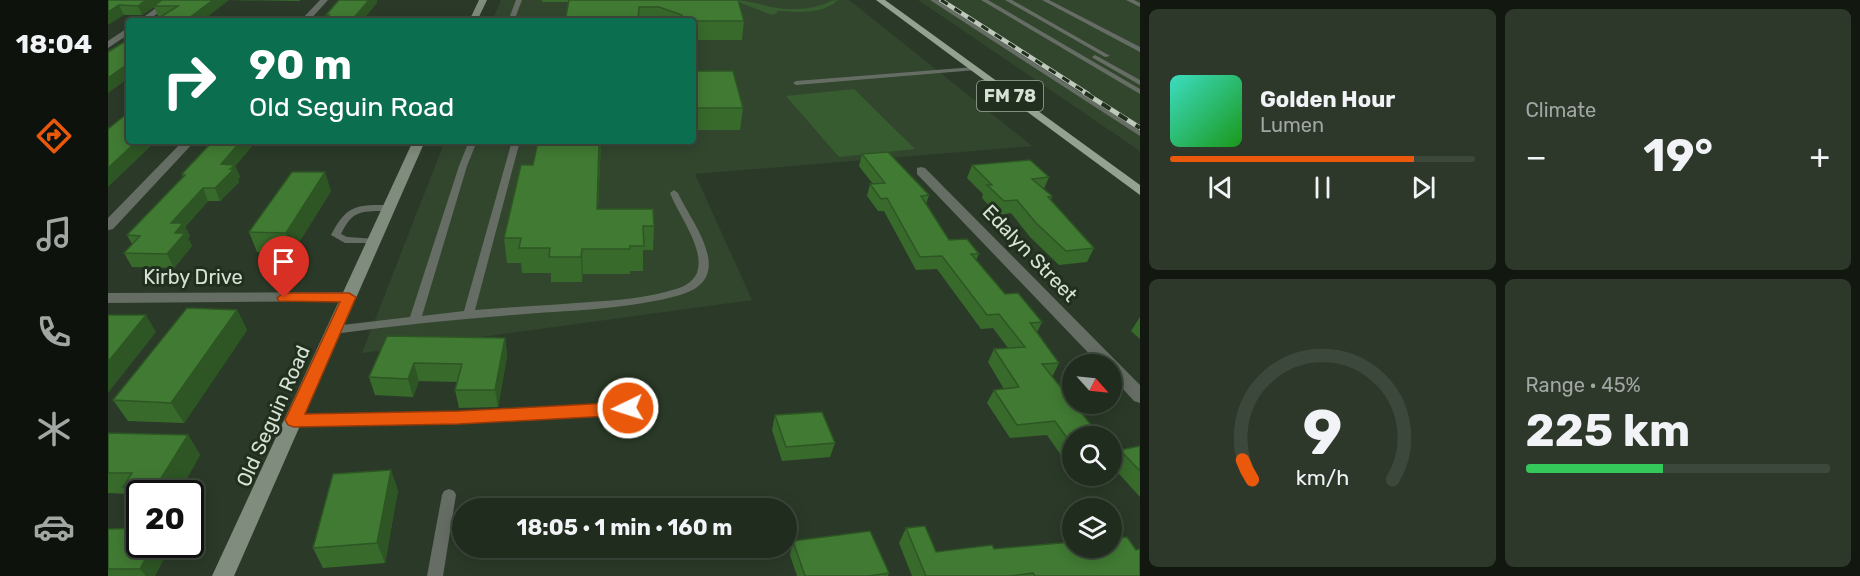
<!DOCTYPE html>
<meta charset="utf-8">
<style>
:root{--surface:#202c1e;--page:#2d382b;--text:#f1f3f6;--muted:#a2a7a4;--line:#3d483c;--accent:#ea580c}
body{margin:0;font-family:Rubik,sans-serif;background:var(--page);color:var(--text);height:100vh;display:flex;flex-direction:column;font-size:22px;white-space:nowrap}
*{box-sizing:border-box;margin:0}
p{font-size:20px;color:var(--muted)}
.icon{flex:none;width:33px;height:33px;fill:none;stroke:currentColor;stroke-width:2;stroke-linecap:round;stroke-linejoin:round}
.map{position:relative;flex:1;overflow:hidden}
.details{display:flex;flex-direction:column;gap:9px;padding:9px;background:#121810;width:720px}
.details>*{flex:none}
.guide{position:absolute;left:18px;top:18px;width:570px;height:126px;border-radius:6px;box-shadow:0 3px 15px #0003,0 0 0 2px var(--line);background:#0b6e4f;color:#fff;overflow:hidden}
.needle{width:39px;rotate:117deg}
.buttons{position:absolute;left:954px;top:354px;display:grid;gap:12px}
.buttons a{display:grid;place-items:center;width:60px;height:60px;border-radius:50%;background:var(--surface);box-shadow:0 3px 15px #0003,0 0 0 2px var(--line);font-size:30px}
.speed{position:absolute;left:18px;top:480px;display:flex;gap:12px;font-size:30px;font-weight:700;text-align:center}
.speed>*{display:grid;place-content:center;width:78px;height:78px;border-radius:50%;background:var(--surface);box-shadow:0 3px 15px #0003,0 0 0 2px var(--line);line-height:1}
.speed .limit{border:3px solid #111;border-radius:9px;background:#fff;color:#111}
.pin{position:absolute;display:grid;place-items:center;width:51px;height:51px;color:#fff;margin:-62px -26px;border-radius:50% 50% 50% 0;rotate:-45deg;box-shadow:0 0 6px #0007}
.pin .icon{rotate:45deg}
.me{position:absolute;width:66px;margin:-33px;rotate:266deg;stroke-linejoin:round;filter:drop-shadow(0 0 4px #0008)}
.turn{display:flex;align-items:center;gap:21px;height:126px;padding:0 24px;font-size:27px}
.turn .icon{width:78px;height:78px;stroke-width:2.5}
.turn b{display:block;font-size:42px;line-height:51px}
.big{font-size:45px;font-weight:700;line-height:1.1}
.details .card{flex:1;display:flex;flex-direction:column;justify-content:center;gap:9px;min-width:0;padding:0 21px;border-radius:9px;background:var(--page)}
.details .dial{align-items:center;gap:0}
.dial svg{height:156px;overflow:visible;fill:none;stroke:var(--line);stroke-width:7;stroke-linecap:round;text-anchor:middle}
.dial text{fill:var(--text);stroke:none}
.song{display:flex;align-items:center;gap:18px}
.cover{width:72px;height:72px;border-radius:9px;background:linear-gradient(135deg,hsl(170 70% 55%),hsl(120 70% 35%))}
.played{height:6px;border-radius:3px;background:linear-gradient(90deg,var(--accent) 80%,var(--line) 80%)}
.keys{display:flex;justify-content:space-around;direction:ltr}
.heat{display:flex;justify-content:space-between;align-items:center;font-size:33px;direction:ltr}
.charge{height:9px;border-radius:4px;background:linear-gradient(90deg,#34c759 45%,var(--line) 0)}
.details .tiles{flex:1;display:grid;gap:9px;grid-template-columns:repeat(2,1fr)}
.trip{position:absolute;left:344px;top:498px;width:345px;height:60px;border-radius:30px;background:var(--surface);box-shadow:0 3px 15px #0003,0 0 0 2px var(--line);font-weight:700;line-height:60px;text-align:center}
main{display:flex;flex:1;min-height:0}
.menu{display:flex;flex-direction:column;width:108px;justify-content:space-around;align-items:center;background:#0d120c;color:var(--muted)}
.menu .icon{width:42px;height:42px}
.menu .current{color:var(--accent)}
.menu b{font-size:27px;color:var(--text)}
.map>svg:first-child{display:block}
</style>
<main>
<nav class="menu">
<b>18:04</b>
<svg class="icon current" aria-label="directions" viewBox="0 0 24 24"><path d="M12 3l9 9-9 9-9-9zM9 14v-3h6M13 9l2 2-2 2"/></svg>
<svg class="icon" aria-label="music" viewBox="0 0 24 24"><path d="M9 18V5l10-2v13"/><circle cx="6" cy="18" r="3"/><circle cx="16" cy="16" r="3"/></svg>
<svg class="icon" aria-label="phone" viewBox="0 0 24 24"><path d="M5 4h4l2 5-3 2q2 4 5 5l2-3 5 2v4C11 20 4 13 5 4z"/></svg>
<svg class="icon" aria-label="climate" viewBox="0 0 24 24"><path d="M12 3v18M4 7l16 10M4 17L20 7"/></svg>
<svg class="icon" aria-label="car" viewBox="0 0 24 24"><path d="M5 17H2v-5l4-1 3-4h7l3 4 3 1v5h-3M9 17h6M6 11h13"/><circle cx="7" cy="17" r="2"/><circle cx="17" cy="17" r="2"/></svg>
</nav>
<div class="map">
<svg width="1032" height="576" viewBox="0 0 1032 576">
<rect width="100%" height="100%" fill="#2b3a28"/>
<!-- built -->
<g fill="#32462e">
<polygon points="393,0 741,0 924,146 587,174 644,300 254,353 337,141 585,141 585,21 384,21"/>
<polygon points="810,0 1032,0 1032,151 831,14"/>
</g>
<!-- green -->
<g fill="#375c2f">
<path d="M 625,0 C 646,0 664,10 685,9 C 695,9 704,8 713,5 C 720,3 723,0 730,0 C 715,15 688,12 668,11 L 670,13 L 664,15 Z"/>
<polygon points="746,89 807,149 731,157 678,96"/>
</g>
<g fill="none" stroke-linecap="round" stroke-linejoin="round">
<!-- lane -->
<g fill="#666d64" fill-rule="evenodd">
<polygon points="408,0 414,0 406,21 400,21"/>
<polygon points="822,0 829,0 1032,131 1032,136"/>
<polygon points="873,0 880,0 1032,89 1032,94"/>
<polygon points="897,0 904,0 1002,56 997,57"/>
<polygon points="934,0 941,0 1032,47 1032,52"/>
<polygon points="1018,0 1026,0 1032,3 1032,7"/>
<polygon points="987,55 1032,80 1032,85 985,58 984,57"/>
<polygon points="866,67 868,68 868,70 688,85 685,83 688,81"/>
<path d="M 361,141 L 369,141 L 359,166 L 314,316 L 356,311 L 404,141 L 412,141 L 367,310 C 405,307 444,305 482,302 C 510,300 540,298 568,289 C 578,286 588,280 590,269 C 595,246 570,214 562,193 L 566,190 L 570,193 C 580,215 610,253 598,277 C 593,287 582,292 572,295 C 522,309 469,310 417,314 C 353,319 290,325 226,334 L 222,333 L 220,330 L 222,327 L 226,326 L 302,317 L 351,166 Z"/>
<path d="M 270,205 L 281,205 L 286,208 C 281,211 278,211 272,211 C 249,211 243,214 233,234 L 239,237 L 269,239 L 271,241 L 269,243 L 237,243 L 223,235 C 236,211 243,205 270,205 Z"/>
<polygon points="520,403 524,405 526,408 524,411 520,413 351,422 186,425 181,424 180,420 181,416 186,415 351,412"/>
<polygon points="341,489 346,491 348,495 335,576 319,576 334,495 336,491"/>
</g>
<!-- street -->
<g fill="#666d64" fill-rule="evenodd">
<polygon points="59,0 68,0 39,21 30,21"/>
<polygon points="212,0 220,0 201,21 192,21"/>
<polygon points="21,27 21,34 0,48 0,41"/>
<polygon points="75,141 87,141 5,229 0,230 0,218"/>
<polygon points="813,167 817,168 1032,385 1032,403 1026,401 1004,377 1004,364 991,364 809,174 809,168"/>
<polygon points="241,292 246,293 249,297 246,301 0,303 0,293"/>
</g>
<!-- secondary -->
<g fill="#808c7d" fill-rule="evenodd">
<polygon points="371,0 379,0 369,21 361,21"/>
<polygon points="305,141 317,141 126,576 104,576"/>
</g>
<!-- primary -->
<polygon fill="#94a391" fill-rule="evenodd" points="768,0 777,0 1032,185 1032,195"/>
<!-- rail-far1 casing -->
<g stroke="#bec8bb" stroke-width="4.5">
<polyline id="rail-far1" points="833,0 980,94"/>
</g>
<!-- rail casing -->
<g stroke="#bec8bb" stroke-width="5">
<polyline id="rail" points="977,93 1032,128"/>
</g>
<!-- rail-far1 -->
<use href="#rail-far1" stroke="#21301e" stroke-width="3" stroke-dasharray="8" stroke-linecap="butt"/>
<!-- rail -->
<use href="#rail" stroke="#21301e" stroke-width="4" stroke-dasharray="10" stroke-linecap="butt"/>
</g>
<!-- wall -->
<g fill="#386a2c">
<polygon points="0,0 192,0 191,1 121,0 54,16 50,16 46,7 34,15 16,15"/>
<polygon points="434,0 630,0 636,21 634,40 585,40 585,21 457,21 461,2 434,2"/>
<polygon points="585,71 635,108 632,130 585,130"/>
<polygon points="105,141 148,141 127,166 132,177 130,179 131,182 112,201 100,201 77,227 82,236 80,238 84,246 66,268 24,267 16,253 24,244 19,235 75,177 74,174"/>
<polygon points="430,141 493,141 490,209 546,226 545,250 535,250 535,271 522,271 522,274 475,274 474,282 443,282 443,273 414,273 413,263 399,263 396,238 425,165"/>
<polygon points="754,154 821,195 818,204 841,240 871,254 868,260 897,294 934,322 929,332 951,363 944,377 964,436 964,466 961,467 939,435 902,438 879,403 886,390 896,389 880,362 886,349 900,348 885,328 873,329 829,269 808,270 776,211 770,211 759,196 762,184 765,184 751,166"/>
<polygon points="864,165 941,177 936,189 944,196 943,200 986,248 979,262 951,265 922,237 903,213 890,215 874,198 875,194 859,178"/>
<polygon points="223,191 185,252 149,252 141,232"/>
<polygon points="129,310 139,330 76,423 20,421 5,400"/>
<polygon points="1032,317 1032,339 1023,331"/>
<polygon points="279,336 397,338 399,356 390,407 351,408 347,390 349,382 311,381 305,397 267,395 261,377"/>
<polygon points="667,415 727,443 722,457 674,461 664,430"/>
<polygon points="0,433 80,435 92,455 70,494 32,494 32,508 30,508 20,494 0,493"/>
<polygon points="1032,446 1032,497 1004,466 1004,462 1012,450"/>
<polygon points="290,490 277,563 215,568 205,548"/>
<polygon points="798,528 828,552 886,549 1028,550 1032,576 804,576 791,543"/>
<polygon points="0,529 32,544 63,544 47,576 0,576"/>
<polygon points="685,541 781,573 780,576 689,576 682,555"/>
</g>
<!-- shaded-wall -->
<g fill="#2e5624">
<polygon points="38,0 56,0 34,15 30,6"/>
<polygon points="105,0 121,0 94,21 77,21"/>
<polygon points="261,0 269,0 269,3 254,21 243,21"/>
<polygon points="11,5 16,15 0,25 0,12"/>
<polygon points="21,63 21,78 0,93 0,78"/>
<polygon points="29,141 48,141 0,187 0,168"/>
<polygon points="133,141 148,141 127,166 132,177 130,179 131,182 112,201 107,188 113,164"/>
<polygon points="491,141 493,141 489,233 489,209"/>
<polygon points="217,172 223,191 185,252 178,233"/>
<polygon points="95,188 100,201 77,227 82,236 80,238 84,246 66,268 59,254 63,223"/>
<polygon points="474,249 475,274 474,282 473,257"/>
<polygon points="129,310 139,330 76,423 63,403"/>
<polygon points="38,315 48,332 0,393 0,362"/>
<polygon points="397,338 399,356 390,407 387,390"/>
<polygon points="306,363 311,381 305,397 300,379"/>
<polygon points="80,435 92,455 70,494 50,494 47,488"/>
<polygon points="283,470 290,490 277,563 269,543"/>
<polygon points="45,544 63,544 47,576 38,576 32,569"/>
</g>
<!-- building -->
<g fill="#417b33" stroke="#2e5624" stroke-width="1.5">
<polygon points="0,0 38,0 30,6 11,5 0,12"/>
<polygon points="54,0 105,0 77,21 46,21 70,6 46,6"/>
<polygon points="231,0 261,0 243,21 215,21 221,15 218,15"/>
<polygon points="461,0 630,0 636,21 581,21 581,19 575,19 574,15 551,7 531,7 530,21 457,21"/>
<polygon points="21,39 21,63 0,78 0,52"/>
<polygon points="585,71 625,71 635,108 585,108"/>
<polygon points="21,112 21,141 29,141 0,168 0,129"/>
<polygon points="105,141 133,141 113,164 127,165 122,169 126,169 107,188 95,188 63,223 75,223 67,233 77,233 59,254 16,253 32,236 19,235 77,175 74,174"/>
<polygon points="430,141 491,141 489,209 545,209 546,226 535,226 536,246 522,246 522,249 474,249 473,257 441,257 442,248 411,248 413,238 396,238 413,165 425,165"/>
<polygon points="780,152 821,195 813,196 841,240 859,239 871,254 863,254 897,294 910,293 934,322 922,323 951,363 934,364 992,436 964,436 964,445 947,421 909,425 886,390 911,387 886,349 917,347 891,314 879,315 834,256 812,257 779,198 773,199 762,184 777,183 754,154"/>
<polygon points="922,160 941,177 924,179 944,196 940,197 986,248 958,251 928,223 909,200 896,201 879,185 884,185 864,165"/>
<polygon points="184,172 217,172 178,233 141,232"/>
<polygon points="79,308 129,310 63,403 5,400"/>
<polygon points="0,315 38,315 0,362"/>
<polygon points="279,336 397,338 387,390 347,390 354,364 306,363 300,379 261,377"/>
<polygon points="714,412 727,443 678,447 667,415"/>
<polygon points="0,433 80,435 47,488 15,487 24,473 0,473"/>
<polygon points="1032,446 1032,471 1012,450"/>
<polygon points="283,470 269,543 205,548 225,474"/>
<polygon points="817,526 828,552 884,545 886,549 964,542 964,548 1004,548 1004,539 1019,537 1028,550 1032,549 1032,576 927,576 925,573 902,576 818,576 798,528"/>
<polygon points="32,528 32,544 45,544 32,569 0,569 0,529"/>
<polygon points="762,531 781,573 761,576 697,576 685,541"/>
</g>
<!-- route -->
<polygon fill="#ea580c" stroke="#983908" stroke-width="1.5" points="176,293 241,293 248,297 197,414 351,411 520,402 526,404 528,408 526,413 520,415 351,424 186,427 180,425 177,420 232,302 171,301 169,298"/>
<g text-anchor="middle" stroke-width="6" stroke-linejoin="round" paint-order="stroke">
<!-- shield labels -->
<rect fill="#21301e" stroke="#a1ac9e" stroke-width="1.5" x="869" y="81" width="66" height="30" rx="4.5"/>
<g font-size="18" font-weight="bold" fill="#d8e1d5">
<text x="902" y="102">FM 78</text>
</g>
<!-- street labels -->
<g font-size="20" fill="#d8e1d5" stroke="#21301e">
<text transform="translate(922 253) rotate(46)" y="7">Edalyn Street</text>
<text x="85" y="284">Kirby Drive</text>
<text transform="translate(165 416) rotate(-66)" y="7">Old Seguin Road</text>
</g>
</g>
</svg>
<div class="buttons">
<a><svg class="needle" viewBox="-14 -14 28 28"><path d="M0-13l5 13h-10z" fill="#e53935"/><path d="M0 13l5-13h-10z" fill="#a2a7a4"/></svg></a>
<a><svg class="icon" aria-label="search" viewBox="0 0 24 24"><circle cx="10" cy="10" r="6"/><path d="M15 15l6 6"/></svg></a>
<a><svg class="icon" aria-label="layers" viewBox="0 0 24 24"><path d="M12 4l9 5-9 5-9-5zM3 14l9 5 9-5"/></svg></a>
</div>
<div class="speed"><div class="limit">20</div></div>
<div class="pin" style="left:176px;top:298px;background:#d93025"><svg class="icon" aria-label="arrive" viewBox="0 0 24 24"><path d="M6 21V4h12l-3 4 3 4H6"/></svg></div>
<svg class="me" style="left:520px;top:408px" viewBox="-20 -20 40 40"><circle r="17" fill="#ea580c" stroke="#fff" stroke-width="3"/><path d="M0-11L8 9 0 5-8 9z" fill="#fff"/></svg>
<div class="trip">18:05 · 1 min · 160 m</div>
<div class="guide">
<div class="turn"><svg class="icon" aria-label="right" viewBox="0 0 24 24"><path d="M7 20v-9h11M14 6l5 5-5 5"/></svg><div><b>90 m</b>Old Seguin Road</div></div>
</div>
</div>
<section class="details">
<div class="tiles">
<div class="card">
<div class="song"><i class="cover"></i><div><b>Golden Hour</b><p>Lumen</p></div></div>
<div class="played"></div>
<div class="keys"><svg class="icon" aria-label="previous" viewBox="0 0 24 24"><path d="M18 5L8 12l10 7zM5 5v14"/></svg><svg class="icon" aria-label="pause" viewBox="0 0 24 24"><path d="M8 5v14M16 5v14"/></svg><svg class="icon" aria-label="next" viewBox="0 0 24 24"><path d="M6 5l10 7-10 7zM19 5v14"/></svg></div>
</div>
<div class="card"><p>Climate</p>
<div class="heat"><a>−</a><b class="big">19°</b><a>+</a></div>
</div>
<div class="card dial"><svg viewBox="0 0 100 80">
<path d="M14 69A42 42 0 1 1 86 69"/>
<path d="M14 69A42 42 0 0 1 9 59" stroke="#ea580c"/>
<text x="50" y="56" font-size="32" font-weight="700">9</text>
<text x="50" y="72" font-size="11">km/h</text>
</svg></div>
<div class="card"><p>Range · 45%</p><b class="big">225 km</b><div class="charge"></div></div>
</div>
</section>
</main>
